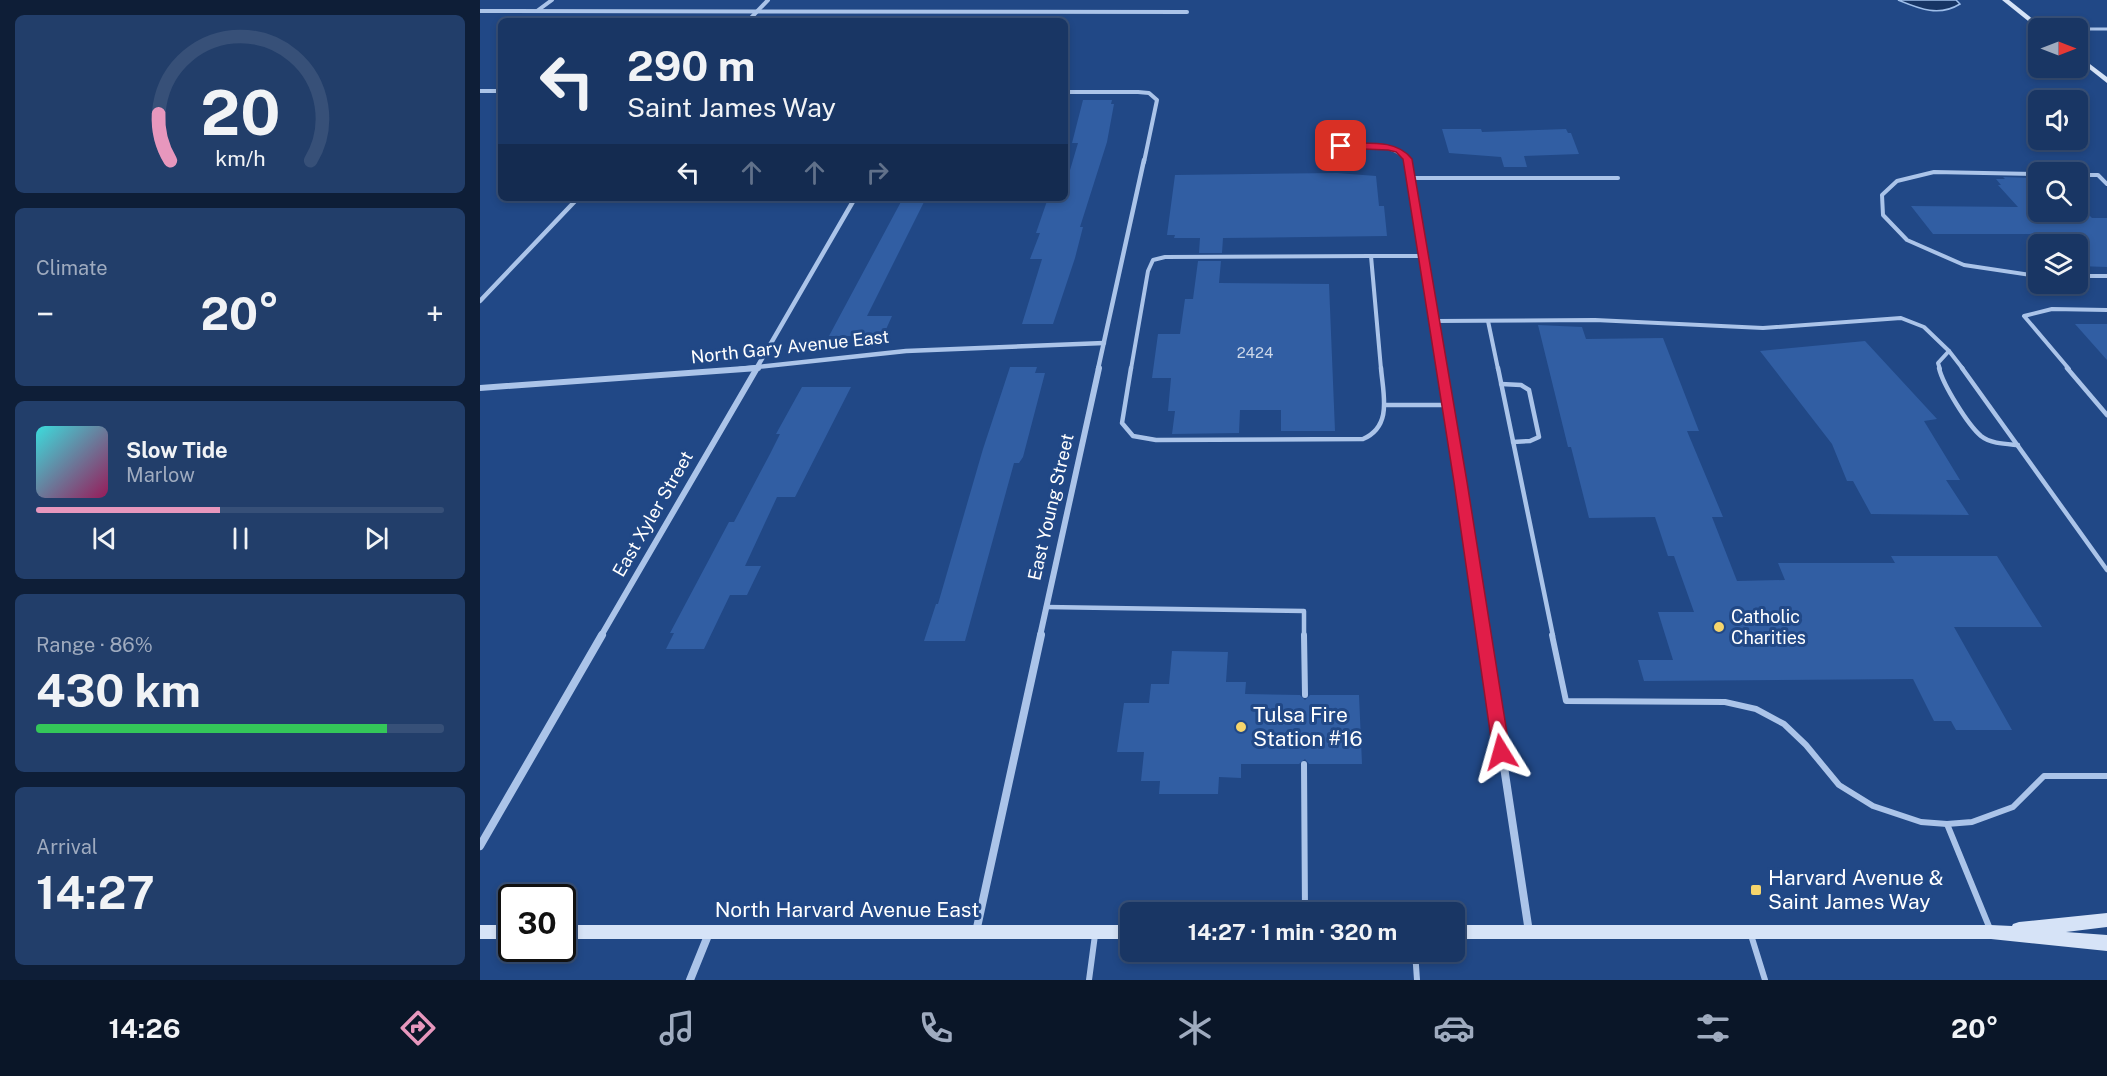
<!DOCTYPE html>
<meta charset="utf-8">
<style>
:root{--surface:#193664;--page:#223e6a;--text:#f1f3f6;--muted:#9fabbf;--line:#375078;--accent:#e797bd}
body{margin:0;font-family:"Public Sans",sans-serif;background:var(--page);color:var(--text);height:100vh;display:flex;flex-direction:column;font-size:22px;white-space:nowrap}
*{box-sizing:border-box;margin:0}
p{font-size:20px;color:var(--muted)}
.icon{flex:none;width:33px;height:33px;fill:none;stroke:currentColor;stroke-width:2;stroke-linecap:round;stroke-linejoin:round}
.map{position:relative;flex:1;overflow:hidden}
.drawer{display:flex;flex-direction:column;gap:15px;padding:15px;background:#0e1e37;width:480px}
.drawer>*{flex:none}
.hud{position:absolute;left:18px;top:18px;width:570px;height:183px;border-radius:9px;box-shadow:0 3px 9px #0003,0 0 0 2px var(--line);background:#193664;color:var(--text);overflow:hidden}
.needle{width:39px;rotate:90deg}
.tools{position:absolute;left:1548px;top:18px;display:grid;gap:12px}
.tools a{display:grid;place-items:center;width:60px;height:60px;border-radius:9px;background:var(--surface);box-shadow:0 3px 9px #0003,0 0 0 2px var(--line);font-size:30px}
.speed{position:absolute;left:18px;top:884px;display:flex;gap:12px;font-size:30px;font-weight:700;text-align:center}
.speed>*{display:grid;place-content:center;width:78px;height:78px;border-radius:50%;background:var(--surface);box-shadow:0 3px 9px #0003,0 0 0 2px var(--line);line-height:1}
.speed .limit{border:3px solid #111;border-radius:9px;background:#fff;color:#111}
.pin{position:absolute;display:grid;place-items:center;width:51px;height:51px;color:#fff;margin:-26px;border-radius:12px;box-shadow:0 3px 9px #0006}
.me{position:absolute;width:66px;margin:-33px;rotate:352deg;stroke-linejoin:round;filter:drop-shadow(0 0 4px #0008)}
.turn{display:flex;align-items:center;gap:21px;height:126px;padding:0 30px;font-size:27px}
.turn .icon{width:78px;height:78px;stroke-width:2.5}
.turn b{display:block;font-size:42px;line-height:51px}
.lanes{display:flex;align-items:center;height:57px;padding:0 30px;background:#0003;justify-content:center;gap:30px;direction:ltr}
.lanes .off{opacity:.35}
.big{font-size:45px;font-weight:700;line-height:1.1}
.drawer .tile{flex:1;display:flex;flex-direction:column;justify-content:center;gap:9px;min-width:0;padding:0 21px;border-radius:9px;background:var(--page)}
.drawer .dial{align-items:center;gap:0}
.dial svg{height:156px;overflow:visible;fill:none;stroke:var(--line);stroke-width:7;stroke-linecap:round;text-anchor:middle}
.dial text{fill:var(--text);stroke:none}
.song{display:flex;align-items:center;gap:18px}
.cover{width:72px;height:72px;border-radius:9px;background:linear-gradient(135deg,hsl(180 70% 55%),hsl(330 70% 35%))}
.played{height:6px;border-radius:3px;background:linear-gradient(90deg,var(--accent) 45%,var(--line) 45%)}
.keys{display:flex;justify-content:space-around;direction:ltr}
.heat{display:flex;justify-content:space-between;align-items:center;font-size:33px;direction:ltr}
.charge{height:9px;border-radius:4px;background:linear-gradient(90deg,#34c759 86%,var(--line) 0)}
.trip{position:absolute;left:640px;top:902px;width:345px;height:60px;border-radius:9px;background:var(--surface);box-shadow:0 3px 9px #0003,0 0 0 2px var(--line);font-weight:700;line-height:60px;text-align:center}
.dock{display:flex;height:96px;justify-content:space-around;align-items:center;background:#0a1628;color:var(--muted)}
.dock .icon{width:42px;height:42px}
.dock .current{color:var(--accent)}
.dock b{font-size:27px;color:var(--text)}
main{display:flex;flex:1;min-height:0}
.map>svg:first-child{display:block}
</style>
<main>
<section class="drawer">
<div class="tile dial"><svg viewBox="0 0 100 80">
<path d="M14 69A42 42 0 1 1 86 69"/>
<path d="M14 69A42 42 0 0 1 8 45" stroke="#e797bd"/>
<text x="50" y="56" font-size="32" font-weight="700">20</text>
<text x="50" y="72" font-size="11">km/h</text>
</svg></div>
<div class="tile"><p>Climate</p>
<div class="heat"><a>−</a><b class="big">20°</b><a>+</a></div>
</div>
<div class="tile">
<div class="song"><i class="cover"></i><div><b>Slow Tide</b><p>Marlow</p></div></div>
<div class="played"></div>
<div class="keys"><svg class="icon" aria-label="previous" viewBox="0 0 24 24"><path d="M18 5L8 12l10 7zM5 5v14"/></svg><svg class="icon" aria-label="pause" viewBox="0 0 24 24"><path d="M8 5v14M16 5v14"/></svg><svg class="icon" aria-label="next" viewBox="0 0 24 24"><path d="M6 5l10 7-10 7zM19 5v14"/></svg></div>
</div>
<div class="tile"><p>Range · 86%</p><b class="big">430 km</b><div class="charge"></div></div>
<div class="tile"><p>Arrival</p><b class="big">14:27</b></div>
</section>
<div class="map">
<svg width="1627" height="980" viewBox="0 0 1627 980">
<rect width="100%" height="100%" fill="#214886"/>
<!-- water -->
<path fill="#173565" stroke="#9ebeea" stroke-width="1.5" d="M 1418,0 L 1476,0 L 1480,4 C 1459,17 1440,9 1418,0 Z"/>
<!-- building -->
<g fill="#315ea3">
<polygon points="603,100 632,100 631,104 634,104 627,142 600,227 603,227 595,258 573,324 542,324 562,259 550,259 560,233 556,233 567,201 580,201 582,198 585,198 585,187 598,143 592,143"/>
<polygon points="962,129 1001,129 1002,132 1086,129 1088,133 1091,133 1099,154 1044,156 1047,167 1024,167 1021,157 969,153"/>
<polygon points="857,173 896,176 899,206 904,206 907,236 743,238 742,253 719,253 720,238 694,238 695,235 687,235 695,175"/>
<polygon points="1523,177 1558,178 1558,212 1606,212 1612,218 1627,218 1627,267 1598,266 1598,244 1573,244 1564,234 1453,234 1431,206 1538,207 1518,185 1521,185 1516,179 1525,179"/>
<polygon points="423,198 446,198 387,316 412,316 403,336 349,336"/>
<polygon points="718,261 741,261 739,283 849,284 855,431 801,431 801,410 760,410 759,433 692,434 695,411 688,411 691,378 672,378 678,334 700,334 705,299 713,299"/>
<polygon points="1595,324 1627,324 1627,360"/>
<polygon points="1058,325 1102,327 1106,339 1183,338 1219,431 1207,431 1243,517 1232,517 1257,581 1305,580 1298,563 1415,563 1411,556 1517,556 1562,627 1474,627 1532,730 1476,730 1471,721 1454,721 1433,679 1164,681 1158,660 1193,660 1178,612 1214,612 1194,556 1188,556 1175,517 1109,518 1091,447 1088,447"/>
<polygon points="1385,341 1457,419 1444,421 1480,480 1466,480 1489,515 1391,514 1373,481 1367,481 1352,444 1280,351"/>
<polygon points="530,367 557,367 555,373 565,373 543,457 539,463 534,463 485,641 444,641 456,604 458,604 503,449"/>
<polygon points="322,387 371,387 315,497 297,497 265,566 281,566 267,595 250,595 224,649 186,649 194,633 190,633 249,522 254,522 290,454 300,434 296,434"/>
<polygon points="692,651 748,652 746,682 766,682 765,694 820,695 825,700 830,695 879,695 882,764 829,764 825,759 819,764 761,764 761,778 739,777 738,794 679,794 680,781 661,781 664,752 637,752 644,703 669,703 671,684 689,684"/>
</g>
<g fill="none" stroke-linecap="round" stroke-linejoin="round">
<!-- lane-far3 -->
<polyline stroke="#abc4e9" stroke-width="3" points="1598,29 1627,29"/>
<!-- lane-far2 -->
<g stroke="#abc4e9" stroke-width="4">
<polyline points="1558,174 1454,172 1417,181 1402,195 1403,215 1427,240 1484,265 1558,276"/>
<polyline points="1598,175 1618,175 1627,184"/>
<polyline points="931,178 1138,178"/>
<polyline points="891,256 901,369"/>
<polyline points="891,256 944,256"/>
<polyline points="1598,276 1627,276"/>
<polyline points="955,321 1115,320 1283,328 1421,318 1444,327 1469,351 1483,369"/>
<polyline points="1008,321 1018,369"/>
<polyline points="651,369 668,271 673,260 685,257 891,256"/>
<polyline points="1460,369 1458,363 1469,351"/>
<polyline points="1589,369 1544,316 1572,309 1627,310"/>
</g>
<!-- lane-far1 -->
<g stroke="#abc4e9" stroke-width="4.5">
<path d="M 651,368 L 642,423 L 653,436 L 676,440 L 883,439 C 913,426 903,394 901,368"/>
<polyline points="1018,368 1073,636"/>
<path d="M 1459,368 C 1463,385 1488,425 1501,436 C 1511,444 1526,444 1538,445"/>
<polyline points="1482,368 1627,570"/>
<polyline points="1587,368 1627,415"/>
<polyline points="1021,384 1041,385 1049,390 1059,437 1050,441 1033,442"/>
<polyline points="905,405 968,405"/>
<polyline points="566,607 824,611 824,636"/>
</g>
<!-- lane -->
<g stroke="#abc4e9" stroke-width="6">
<polyline points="824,635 825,695"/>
<polyline points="1072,635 1086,701 1245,702 1276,709 1304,724 1326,745 1359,785 1393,806 1441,822 1467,824 1492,822 1533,807 1564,776 1627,776"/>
<polyline points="824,764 825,912"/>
<polyline points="1467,824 1510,929"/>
<polyline points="1271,935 1285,980"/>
<polyline points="935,951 937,980"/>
<polyline points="609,980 615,935"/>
</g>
<!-- street-far3 -->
<g stroke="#abc4e9" stroke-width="4">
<polyline points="0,11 707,12"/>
<polyline points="57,11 72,0"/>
<polyline points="268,21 288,0"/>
<polyline points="0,91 21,91"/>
<polyline points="585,92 658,92 669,93 677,100 664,162"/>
<path d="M 844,146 C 866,145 917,139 927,162"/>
</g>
<!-- street-far2 -->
<g stroke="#abc4e9" stroke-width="4.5">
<polyline points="927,160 962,369"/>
<polyline points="0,301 98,198"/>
<polyline points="259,369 426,351 624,343"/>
<polyline points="276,369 375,198"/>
<polyline points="618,369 664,160"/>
</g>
<!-- street-far1 -->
<g stroke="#abc4e9" stroke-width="6">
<polyline points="962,368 1004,636"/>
<polyline points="0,388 278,368"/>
<polyline points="121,636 277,368"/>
<polyline points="560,636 619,368"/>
</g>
<!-- street -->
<g stroke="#abc4e9" stroke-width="8">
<polyline points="1004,635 1049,932"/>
<polyline points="0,846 122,635"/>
<polyline points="496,932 561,635"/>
<polyline points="210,980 229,933"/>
</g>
<!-- secondary -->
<g fill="#d6e3f7" fill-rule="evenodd">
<polygon points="1522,0 1529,0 1564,28 1558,29"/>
<polygon points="1598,55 1627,77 1627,83 1598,60"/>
<polygon points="1627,913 1627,927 1586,932 1627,935 1627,951 1511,939 975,939 975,925 1511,925 1532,926 1533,924 1539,922"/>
<rect x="0" y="925" width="32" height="14"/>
<rect x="82" y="925" width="569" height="14"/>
</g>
</g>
<!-- route -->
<path fill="#e11d48" stroke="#92132f" stroke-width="1.5" d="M 861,143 C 885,144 916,138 932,159 L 987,482 L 1030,752 L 1027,756 L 1021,758 L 1015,756 L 1013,752 L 974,482 L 923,159 L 916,152 L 908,150 L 858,148 L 858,144 Z"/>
<!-- markers -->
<g fill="#f6d56c" stroke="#214886" stroke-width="2">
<circle cx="1239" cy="627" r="6"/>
<circle cx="761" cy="727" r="6"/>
<rect x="1270" y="884" width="12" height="12" rx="3"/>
</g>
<g text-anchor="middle" stroke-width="6" stroke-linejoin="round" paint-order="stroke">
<!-- number labels -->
<g font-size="15" fill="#ccd7e8">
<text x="775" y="358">2424</text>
</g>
<!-- street labels -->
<g font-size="18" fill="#fff" stroke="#214886">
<text transform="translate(310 347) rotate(-6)" y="6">North Gary Avenue East</text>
<text transform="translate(571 507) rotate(-77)" y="6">East Young Street</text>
<text transform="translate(173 514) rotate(-60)" y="6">East Xyler Street</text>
</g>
<!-- poi labels -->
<g font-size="18" fill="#fff" stroke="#214886" text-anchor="start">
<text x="1251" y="623">Catholic<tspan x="1251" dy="21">Charities</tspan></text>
</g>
<!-- near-poi labels -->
<g font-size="21" fill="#fff" stroke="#214886" text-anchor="start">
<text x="773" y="722">Tulsa Fire<tspan x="773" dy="24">Station #16</tspan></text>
<text x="1288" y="885">Harvard Avenue &amp;<tspan x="1288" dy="24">Saint James Way</tspan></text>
</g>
<!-- near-street labels -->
<g font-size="21" fill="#fff" stroke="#214886">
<text x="367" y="917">North Harvard Avenue East</text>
</g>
</g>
</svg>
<div class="tools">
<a><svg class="needle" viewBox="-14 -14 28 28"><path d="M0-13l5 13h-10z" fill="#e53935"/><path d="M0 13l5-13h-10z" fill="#9fabbf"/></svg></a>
<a><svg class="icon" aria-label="sound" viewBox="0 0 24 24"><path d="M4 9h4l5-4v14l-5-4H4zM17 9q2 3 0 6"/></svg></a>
<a><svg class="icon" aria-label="search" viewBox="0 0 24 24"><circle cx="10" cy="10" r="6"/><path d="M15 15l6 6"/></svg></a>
<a><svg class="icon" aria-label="layers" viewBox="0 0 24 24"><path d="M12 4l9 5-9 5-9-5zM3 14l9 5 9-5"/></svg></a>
</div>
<div class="speed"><div class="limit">30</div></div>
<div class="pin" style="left:861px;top:146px;background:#d93025"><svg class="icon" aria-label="arrive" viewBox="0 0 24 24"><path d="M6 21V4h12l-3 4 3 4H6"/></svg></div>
<svg class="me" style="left:1021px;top:752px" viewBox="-20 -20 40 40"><path d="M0-17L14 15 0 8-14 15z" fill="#e11d48" stroke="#fff" stroke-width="4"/></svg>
<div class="trip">14:27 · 1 min · 320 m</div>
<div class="hud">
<div class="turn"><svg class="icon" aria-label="left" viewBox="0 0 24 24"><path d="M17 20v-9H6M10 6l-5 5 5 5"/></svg><div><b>290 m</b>Saint James Way</div></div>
<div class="lanes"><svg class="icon" aria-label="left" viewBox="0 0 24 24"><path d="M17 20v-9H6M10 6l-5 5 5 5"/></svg><svg class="icon off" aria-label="ahead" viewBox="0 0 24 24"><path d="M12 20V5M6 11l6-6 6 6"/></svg><svg class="icon off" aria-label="ahead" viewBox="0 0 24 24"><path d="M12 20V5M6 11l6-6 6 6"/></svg><svg class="icon off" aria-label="right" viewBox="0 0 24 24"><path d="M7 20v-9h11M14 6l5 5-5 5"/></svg></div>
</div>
</div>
</main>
<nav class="dock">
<b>14:26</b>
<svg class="icon current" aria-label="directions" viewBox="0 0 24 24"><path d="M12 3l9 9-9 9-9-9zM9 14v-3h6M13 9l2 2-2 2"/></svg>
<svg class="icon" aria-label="music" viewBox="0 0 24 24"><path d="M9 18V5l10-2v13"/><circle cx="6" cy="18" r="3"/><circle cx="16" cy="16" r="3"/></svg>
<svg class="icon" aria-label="phone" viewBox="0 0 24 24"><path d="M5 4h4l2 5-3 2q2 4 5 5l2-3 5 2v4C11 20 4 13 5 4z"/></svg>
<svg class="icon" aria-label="climate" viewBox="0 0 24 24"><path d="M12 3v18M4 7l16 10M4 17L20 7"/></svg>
<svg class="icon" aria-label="car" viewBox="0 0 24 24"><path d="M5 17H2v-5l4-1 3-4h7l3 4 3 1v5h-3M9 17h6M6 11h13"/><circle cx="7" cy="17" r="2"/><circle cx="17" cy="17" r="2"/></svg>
<svg class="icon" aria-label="filters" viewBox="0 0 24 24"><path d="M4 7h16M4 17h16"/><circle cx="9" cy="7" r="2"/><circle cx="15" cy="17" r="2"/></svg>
<b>20°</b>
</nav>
